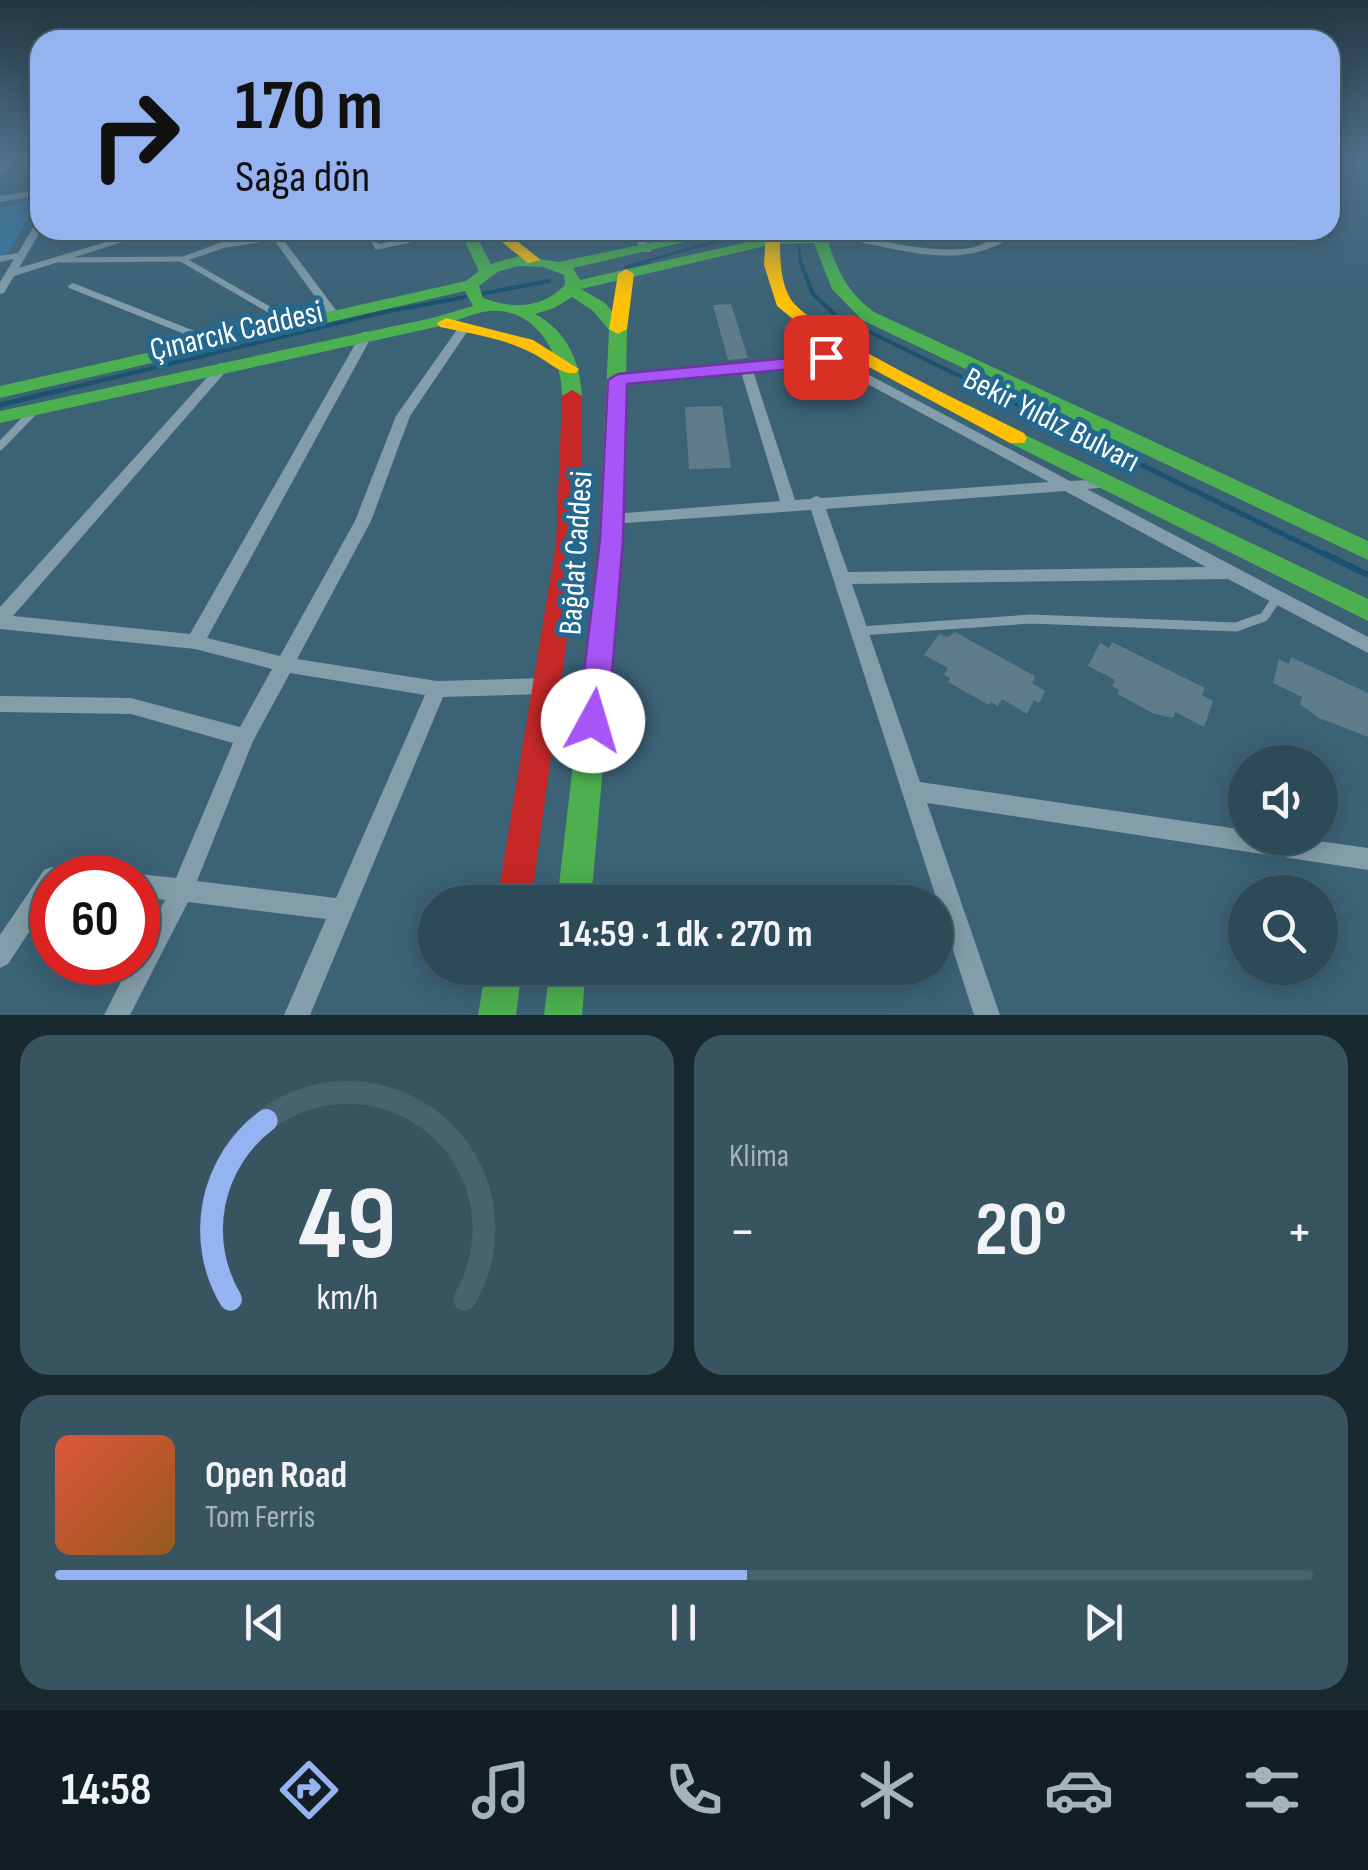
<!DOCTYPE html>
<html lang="tr">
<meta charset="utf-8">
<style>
:root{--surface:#2d4a58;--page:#395461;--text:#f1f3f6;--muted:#a7b3ba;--line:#48626e;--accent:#95b2f1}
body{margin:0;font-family:"Sofia Sans Condensed",sans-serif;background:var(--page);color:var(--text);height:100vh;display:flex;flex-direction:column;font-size:38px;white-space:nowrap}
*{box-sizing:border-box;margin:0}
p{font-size:32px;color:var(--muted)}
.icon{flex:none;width:55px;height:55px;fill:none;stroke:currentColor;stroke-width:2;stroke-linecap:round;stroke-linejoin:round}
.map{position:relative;height:1015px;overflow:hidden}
.sheet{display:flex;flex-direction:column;gap:20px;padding:20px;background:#192930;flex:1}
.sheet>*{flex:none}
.guide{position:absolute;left:30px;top:30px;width:1310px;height:210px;border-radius:30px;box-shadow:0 5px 25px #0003,0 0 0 2px var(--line);background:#95b2f1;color:#111;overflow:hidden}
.fabs{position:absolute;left:1228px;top:745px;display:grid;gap:20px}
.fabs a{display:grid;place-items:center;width:110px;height:110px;border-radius:50%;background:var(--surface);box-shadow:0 5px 25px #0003,0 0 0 2px var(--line);font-size:50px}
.speed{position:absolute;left:30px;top:855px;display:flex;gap:20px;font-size:50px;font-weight:700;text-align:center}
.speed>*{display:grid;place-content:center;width:130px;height:130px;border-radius:50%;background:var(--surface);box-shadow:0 5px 25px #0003,0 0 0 2px var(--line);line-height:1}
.speed .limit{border:15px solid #d22;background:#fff;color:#111}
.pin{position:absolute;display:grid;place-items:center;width:85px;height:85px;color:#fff;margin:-42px;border-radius:20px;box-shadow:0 5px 15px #0006}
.me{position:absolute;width:110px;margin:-55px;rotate:6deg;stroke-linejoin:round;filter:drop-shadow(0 0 8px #0008)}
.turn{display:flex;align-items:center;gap:35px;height:210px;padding:0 40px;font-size:45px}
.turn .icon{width:130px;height:130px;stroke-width:2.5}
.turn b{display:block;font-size:70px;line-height:85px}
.big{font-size:75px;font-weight:700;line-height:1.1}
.sheet .card{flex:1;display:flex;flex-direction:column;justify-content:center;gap:15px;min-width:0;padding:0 35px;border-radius:30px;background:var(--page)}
.sheet .dial{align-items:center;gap:0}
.dial svg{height:260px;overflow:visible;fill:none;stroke:var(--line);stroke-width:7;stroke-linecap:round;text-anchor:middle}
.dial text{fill:var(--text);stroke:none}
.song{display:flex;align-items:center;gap:30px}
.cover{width:120px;height:120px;border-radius:15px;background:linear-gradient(135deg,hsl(10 70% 55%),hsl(30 70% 35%))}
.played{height:10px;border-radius:5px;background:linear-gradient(90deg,var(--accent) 55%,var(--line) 55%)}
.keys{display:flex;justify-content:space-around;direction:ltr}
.heat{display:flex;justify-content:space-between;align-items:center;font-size:55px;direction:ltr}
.sheet .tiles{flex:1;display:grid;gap:20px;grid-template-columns:1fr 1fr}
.card:last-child{grid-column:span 2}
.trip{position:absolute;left:418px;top:885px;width:535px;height:100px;border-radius:50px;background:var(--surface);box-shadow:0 5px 25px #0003,0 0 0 2px var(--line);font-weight:700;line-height:100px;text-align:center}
.tab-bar{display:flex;height:160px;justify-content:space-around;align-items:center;background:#121e23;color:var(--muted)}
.tab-bar .icon{width:70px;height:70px}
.tab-bar .current{color:var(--accent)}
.tab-bar b{font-size:45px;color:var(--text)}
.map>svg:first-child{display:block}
</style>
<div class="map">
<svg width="1368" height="1015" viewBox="0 0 1368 1015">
<rect width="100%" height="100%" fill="#3c6276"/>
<!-- green -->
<polygon fill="#3078a0" points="38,201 5,258 0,259 0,207"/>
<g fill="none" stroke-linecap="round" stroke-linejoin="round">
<!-- stream-far3 -->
<g stroke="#1c5170" stroke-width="2.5">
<polyline points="799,247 801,263"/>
<polyline points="640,263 745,233"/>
</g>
<!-- stream-far2 -->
<g stroke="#1c5170" stroke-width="4">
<polyline points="800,261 813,294 835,315 994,393"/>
<polyline points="626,267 649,261"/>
<polyline points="480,294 549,281"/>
<polyline points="50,393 380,313 465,297"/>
</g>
<!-- stream-far1 -->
<g stroke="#1c5170" stroke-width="5">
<polyline points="989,390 1328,556"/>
<polyline points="0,405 61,390"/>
</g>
<!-- stream -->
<polyline stroke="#1c5170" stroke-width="6" points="1323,553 1368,575"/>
</g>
<!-- building -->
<g fill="#5f7c8b">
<polygon points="731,304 748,358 728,360 713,305"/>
<polygon points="722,406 731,468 689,469 685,407"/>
<polygon points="955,632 1035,676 1032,683 1045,691 1039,703 1034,700 1027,714 1002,699 998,706 991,702 989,705 948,682 950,678 944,675 948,668 924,655 939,634 948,637"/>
<polygon points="1112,642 1205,688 1202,695 1213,701 1204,727 1175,712 1173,718 1152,713 1118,694 1119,690 1112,686 1115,680 1088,666 1100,643 1109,648"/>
<polygon points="1291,657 1368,693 1368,737 1319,718 1300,704 1302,697 1273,683 1279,659 1289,664"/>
</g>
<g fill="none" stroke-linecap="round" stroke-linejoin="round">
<!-- lane-far2 -->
<g stroke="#839eaa" stroke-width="5">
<polyline points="368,230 377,247 456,230"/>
<polyline points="277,237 338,230"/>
<polyline points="61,260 181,259"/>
</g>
<!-- lane-far1 -->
<polyline stroke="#839eaa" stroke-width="8" points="0,446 35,410"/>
<!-- lane -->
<polyline stroke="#839eaa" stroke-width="9" points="860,631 1031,619 1236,627 1264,617 1277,598"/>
<!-- street -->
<g fill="#839eaa" fill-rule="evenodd">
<polygon points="8,158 17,158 0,176 0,168"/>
<polygon points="40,189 40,195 0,202 0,196"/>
<polygon points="40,220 41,230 19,268 146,230 161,230 14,276 4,293 0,294 0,282 14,259 0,262 0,256 18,253 37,221"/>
<polygon points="518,230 535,230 501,240 496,237"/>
<polygon points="628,230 638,230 652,250 650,252 644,252"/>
<path d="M 836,230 L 846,230 L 846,233 C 886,241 928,254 970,248 C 988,245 1002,230 1020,230 C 970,275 899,249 841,238 L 836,235 Z"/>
<polygon points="277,234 280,235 338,313 338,317 330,317 274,240 224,248 189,260 297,322 299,324 293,327 176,259 222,242"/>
<polygon points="73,283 220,341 222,343 220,345 212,345 69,288 68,286"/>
<path d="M 465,323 L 471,326 L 410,416 L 371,521 L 297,659 L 437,681 L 546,678 L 553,680 L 555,686 L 553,692 L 546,694 L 443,697 L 310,1015 L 284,1015 L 326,919 L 188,902 L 130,1015 L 104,1015 L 131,962 L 138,962 L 138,951 L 165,900 L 138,896 L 138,878 L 130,877 L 138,874 L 176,878 L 233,743 L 131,714 L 0,712 L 0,696 L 131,698 L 240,727 L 272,669 L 195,649 L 0,629 L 0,607 L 220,363 L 228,363 L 228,369 L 13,616 L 190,634 L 361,334 L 363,332 L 371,332 L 373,334 L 207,638 L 280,656 L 355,521 L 396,416 L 461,324 ZM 290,673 L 425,695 L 336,898 L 197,881 L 253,741 Z"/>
<path d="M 836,348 L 842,352 L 835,357 L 1070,481 L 1110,479 L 1112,483 L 1110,487 L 1087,489 L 1368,637 L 1368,653 L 1228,579 L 852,584 L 920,782 L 1245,830 L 1245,838 L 1297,838 L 1368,848 L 1368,870 L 927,803 L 1000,1015 L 974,1015 L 811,510 L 612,524 L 604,519 L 612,514 L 780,501 L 741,372 L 618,384 L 612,380 L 614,377 L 811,359 ZM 825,361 L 1049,482 L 822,498 L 816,496 L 810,499 L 795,500 L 753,371 L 813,366 ZM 1065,491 L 1206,567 L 848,572 L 826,509 Z"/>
<polygon points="52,867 60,870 63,878 52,878 52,897 8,964 0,968 0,935 44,870"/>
</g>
<!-- fast -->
<g fill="#4caf50" fill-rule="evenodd">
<path d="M 459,230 L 473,230 L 491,264 L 519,256 L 559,262 L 710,230 L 737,230 L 573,268 L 580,280 L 774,236 L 825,230 C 834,264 845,291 874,312 L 1368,541 L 1368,560 L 862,320 L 832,289 L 814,243 L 774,244 L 581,289 L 605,303 L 627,329 L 623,540 L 591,902 L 557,902 L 599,540 L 609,330 L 593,311 L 572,297 L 554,308 L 535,314 C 567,331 580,361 582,396 L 572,402 L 562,396 C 562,356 537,307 489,311 C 472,313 453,323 436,327 L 0,423 L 0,411 L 432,318 L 473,306 L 465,291 L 0,398 L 0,386 L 466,281 L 479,271 ZM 519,266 L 543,267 L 564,275 L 565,285 C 541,309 513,309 483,298 L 479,286 L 499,271 Z"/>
<polygon points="1017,431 1368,599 1368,621 1010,443 1007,438 1010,433"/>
<polygon points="486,968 522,968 516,1015 478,1015"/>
<polygon points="550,968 586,968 582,1015 544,1015"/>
</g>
<!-- slow -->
<g fill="#ffc107" fill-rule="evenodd">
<polygon points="487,230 503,230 541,260 528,263"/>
<path d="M 766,230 L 780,230 C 780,253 779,278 790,298 C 806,329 983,412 1024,433 L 1027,438 L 1024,443 L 1010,443 L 817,339 L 777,306 L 764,265 Z"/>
<polygon points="626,269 634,274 627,329 618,334 609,329 618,274"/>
<path d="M 446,318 L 533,340 L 579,369 L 576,373 C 560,375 548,361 534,354 C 504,338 472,334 440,327 L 437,323 Z"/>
</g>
<!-- jam -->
<polygon fill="#c62828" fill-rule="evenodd" points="572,390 582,396 580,544 531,902 497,902 556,544 562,396"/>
</g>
<!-- sky -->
<linearGradient id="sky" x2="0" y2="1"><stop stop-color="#213641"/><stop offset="0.53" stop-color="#50718a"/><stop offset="1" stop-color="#50718a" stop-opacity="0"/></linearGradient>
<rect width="1368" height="300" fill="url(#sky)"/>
<!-- route -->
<polygon fill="#a855f7" stroke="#6d37a1" stroke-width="2.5" points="826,351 836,357 813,367 627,384 623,540 608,721 603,731 593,734 583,731 578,721 600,540 608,380 618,374 810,356"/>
<g text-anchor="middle" stroke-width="10" stroke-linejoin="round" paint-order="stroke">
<!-- street labels -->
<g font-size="32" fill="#fff" stroke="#24688f">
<text transform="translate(236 330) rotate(-13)" y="11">Çınarcık Caddesi</text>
<text transform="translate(1052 419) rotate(27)" y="11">Bekir Yıldız Bulvarı</text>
<text transform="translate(575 553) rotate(-86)" y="11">Bağdat Caddesi</text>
</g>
</g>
</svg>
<div class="fabs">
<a><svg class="icon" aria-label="sound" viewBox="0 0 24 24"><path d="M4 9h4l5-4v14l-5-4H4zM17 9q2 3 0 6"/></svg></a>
<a><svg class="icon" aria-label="search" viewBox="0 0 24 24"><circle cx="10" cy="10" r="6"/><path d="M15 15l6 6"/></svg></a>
</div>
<div class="speed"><div class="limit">60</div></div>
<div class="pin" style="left:826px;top:357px;background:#d93025"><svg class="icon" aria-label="arrive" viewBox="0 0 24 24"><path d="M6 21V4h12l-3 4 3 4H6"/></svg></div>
<svg class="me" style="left:593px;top:721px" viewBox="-20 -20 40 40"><circle r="19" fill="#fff"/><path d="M0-13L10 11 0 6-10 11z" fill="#a855f7"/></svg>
<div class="trip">14:59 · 1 dk · 270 m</div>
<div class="guide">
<div class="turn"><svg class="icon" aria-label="right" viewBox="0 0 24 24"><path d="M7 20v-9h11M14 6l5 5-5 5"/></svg><div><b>170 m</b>Sağa dön</div></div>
</div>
</div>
<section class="sheet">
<div class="tiles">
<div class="card dial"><svg viewBox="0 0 100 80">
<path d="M14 69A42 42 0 1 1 86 69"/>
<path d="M14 69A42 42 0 0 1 25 14" stroke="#95b2f1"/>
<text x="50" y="56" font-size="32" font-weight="700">49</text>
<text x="50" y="72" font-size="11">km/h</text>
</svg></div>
<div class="card"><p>Klima</p>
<div class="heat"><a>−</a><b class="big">20°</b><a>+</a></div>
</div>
<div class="card">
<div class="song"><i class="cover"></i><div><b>Open Road</b><p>Tom Ferris</p></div></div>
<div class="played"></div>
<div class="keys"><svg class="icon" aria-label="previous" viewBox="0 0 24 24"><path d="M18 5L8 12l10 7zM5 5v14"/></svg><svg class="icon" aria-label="pause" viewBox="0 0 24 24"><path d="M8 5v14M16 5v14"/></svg><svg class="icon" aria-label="next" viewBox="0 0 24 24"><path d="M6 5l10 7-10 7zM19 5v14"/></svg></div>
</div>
</div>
</section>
<nav class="tab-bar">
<b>14:58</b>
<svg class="icon current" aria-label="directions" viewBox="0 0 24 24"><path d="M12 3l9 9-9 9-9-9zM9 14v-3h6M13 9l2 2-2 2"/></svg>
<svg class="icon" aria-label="music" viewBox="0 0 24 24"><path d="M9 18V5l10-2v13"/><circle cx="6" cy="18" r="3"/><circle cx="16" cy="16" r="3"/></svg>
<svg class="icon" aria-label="phone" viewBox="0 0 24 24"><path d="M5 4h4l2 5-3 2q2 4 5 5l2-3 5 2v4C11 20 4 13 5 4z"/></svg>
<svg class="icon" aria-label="climate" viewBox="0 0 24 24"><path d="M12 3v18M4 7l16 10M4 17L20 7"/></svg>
<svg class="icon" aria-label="car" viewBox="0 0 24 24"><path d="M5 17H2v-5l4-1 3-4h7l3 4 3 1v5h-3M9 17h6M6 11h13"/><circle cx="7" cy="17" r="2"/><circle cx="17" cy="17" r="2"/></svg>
<svg class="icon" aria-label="filters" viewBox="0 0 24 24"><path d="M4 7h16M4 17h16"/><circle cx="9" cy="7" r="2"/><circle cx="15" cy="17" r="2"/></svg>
</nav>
